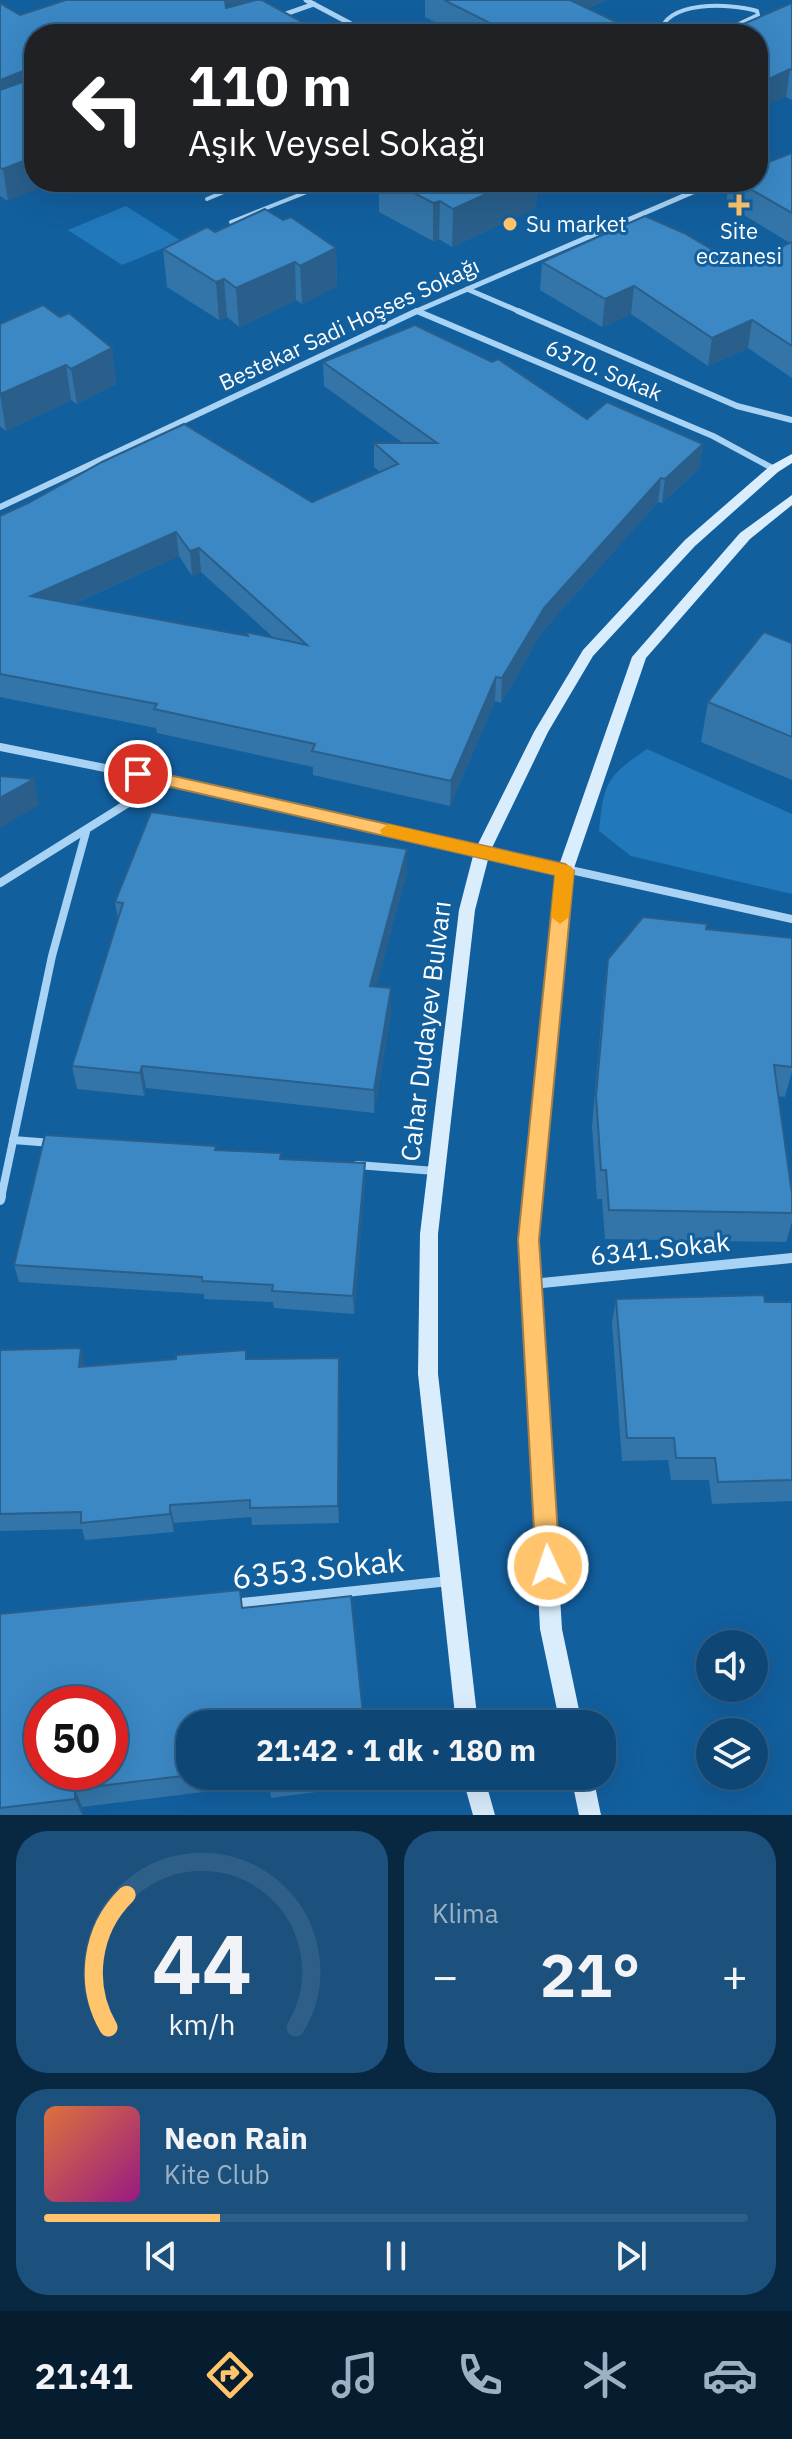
<!DOCTYPE html>
<html lang="tr">
<meta charset="utf-8">
<style>
:root{--surface:#0e4776;--page:#1c517e;--text:#f1f3f6;--muted:#9bb2c5;--line:#2e5f88;--accent:#ffc46c}
body{margin:0;font-family:"IBM Plex Sans",sans-serif;background:var(--page);color:var(--text);height:100vh;display:flex;flex-direction:column;font-size:30px;white-space:nowrap}
*{box-sizing:border-box;margin:0}
p{font-size:26px;color:var(--muted)}
.icon{flex:none;width:44px;height:44px;fill:none;stroke:currentColor;stroke-width:2;stroke-linecap:round;stroke-linejoin:round}
.map{position:relative;height:1815px;overflow:hidden}
.panel{display:flex;flex-direction:column;gap:16px;padding:16px;background:#082741;flex:1}
.panel>*{flex:none}
.top-card{position:absolute;left:24px;top:24px;width:744px;height:168px;border-radius:32px;box-shadow:0 8px 32px #0002,0 0 0 2px var(--line);background:#202124;color:#fff;overflow:hidden}
.controls{position:absolute;left:696px;top:1630px;display:grid;gap:16px}
.controls a{display:grid;place-items:center;width:72px;height:72px;border-radius:50%;background:var(--surface);box-shadow:0 8px 32px #0002,0 0 0 2px var(--line);font-size:40px}
.speed{position:absolute;left:24px;top:1686px;display:flex;gap:16px;font-size:40px;font-weight:700;text-align:center}
.speed>*{display:grid;place-content:center;width:104px;height:104px;border-radius:50%;background:var(--surface);box-shadow:0 8px 32px #0002,0 0 0 2px var(--line);line-height:1}
.speed .limit{border:12px solid #d22;background:#fff;color:#111}
.pin{position:absolute;display:grid;place-items:center;width:68px;height:68px;color:#fff;margin:-34px;border:4px solid #fff;border-radius:50%;box-shadow:0 2px 8px #0007}
.me{position:absolute;width:88px;margin:-44px;rotate:357deg;stroke-linejoin:round;filter:drop-shadow(0 0 6px #0008)}
.turn{display:flex;align-items:center;gap:28px;height:168px;padding:0 32px;font-size:36px}
.turn .icon{width:104px;height:104px;stroke-width:2.5}
.turn b{display:block;font-size:56px;line-height:68px}
.big{font-size:60px;font-weight:700;line-height:1.1}
.panel .card{flex:1;display:flex;flex-direction:column;justify-content:center;gap:12px;min-width:0;padding:0 28px;border-radius:32px;background:var(--page)}
.panel .dial{align-items:center;gap:0}
.dial svg{height:208px;overflow:visible;fill:none;stroke:var(--line);stroke-width:7;stroke-linecap:round;text-anchor:middle}
.dial text{fill:var(--text);stroke:none}
.song{display:flex;align-items:center;gap:24px}
.cover{width:96px;height:96px;border-radius:12px;background:linear-gradient(135deg,hsl(20 70% 55%),hsl(310 70% 35%))}
.played{height:8px;border-radius:4px;background:linear-gradient(90deg,var(--accent) 25%,var(--line) 25%)}
.keys{display:flex;justify-content:space-around;direction:ltr}
.heat{display:flex;justify-content:space-between;align-items:center;font-size:44px;direction:ltr}
.panel .tiles{flex:1;display:grid;gap:16px;grid-template-columns:1fr 1fr}
.card:last-child{grid-column:span 2}
.trip{position:absolute;left:176px;top:1710px;width:440px;height:80px;border-radius:32px;background:var(--surface);box-shadow:0 8px 32px #0002,0 0 0 2px var(--line);font-weight:700;line-height:80px;text-align:center}
.tab-bar{display:flex;height:128px;justify-content:space-around;align-items:center;background:#061c2f;color:var(--muted)}
.tab-bar .icon{width:56px;height:56px}
.tab-bar .selected{color:var(--accent)}
.tab-bar b{font-size:36px;color:var(--text)}
.map>svg:first-child{display:block}
</style>
<div class="map">
<svg width="792" height="1815" viewBox="0 0 792 1815">
<rect width="100%" height="100%" fill="#125f9e"/>
<!-- green -->
<g fill="#2178bb">
<polygon points="126,206 181,241 122,265 68,230"/>
<path d="M 647,749 L 792,814 L 792,894 L 631,856 L 599,831 C 604,782 606,777 647,749 Z"/>
</g>
<g fill="none" stroke-linecap="round" stroke-linejoin="round">
<!-- lane -->
<g stroke="#a9d3f4" stroke-width="4">
<path d="M 660,34 C 665,0 730,3 757,11 L 758,15 L 717,34"/>
<polyline points="207,199 248,182"/>
<polyline points="231,222 332,182"/>
</g>
<!-- street-far3 -->
<g stroke="#a9d3f4" stroke-width="5">
<polyline points="306,0 370,34"/>
<polyline points="277,17 314,4"/>
<polyline points="663,182 686,193"/>
<polyline points="467,289 523,313"/>
<polyline points="417,311 422,313"/>
<polyline points="412,313 716,182"/>
</g>
<!-- street-far2 -->
<g stroke="#a9d3f4" stroke-width="6">
<polyline points="417,311 713,436 774,469"/>
<polyline points="518,311 737,406 792,420"/>
<polyline points="0,507 417,311"/>
</g>
<!-- street-far1 -->
<g stroke="#a9d3f4" stroke-width="8">
<polyline points="0,747 165,780 792,919"/>
<polyline points="0,883 165,780"/>
<polyline points="13,1140 52,1143"/>
<polyline points="357,1165 435,1171"/>
<polyline points="1,1198 52,956 86,832"/>
</g>
<!-- street -->
<g stroke="#a9d3f4" stroke-width="10">
<polyline points="0,1200 1,1196"/>
<polyline points="532,1284 792,1258"/>
<polyline points="232,1604 449,1581"/>
</g>
<!-- secondary -->
<g fill="#d9edfd" fill-rule="evenodd">
<polygon points="792,454 792,463 778,472 695,546 593,656 548,732 490,852 475,910 438,1234 438,1374 478,1724 456,1724 418,1374 420,1234 459,910 474,852 534,732 583,650 685,540 770,466"/>
<polygon points="792,495 792,505 750,539 646,658 573,871 538,1240 562,1629 582,1724 560,1724 540,1629 520,1240 557,871 632,657 740,533"/>
<polygon points="462,1776 484,1776 495,1815 473,1815"/>
<polygon points="571,1776 593,1776 601,1815 579,1815"/>
</g>
</g>
<!-- wall -->
<g fill="#3375a9" fill-rule="evenodd">
<polygon points="248,0 248,2 34,34 34,182 8,201 0,196 0,3 20,15"/>
<polygon points="425,0 606,0 587,8 642,34 457,34 425,17"/>
<polygon points="792,3 792,100 786,97"/>
<polygon points="792,153 792,378 748,348 708,366 631,314 602,327 540,290 542,262 740,266 790,243 726,204 729,182 758,182"/>
<polygon points="379,182 537,182 536,208 452,247 439,239 433,241 379,212"/>
<polygon points="283,220 336,248 337,286 302,304 296,300 239,327 227,317 219,320 167,287 163,249 215,232"/>
<polygon points="60,317 112,348 116,384 77,404 71,400 6,431 0,426 0,324"/>
<path d="M 323,362 L 587,419 L 700,468 L 662,503 L 658,502 L 542,632 L 501,703 L 495,701 L 450,806 L 313,775 L 313,767 L 157,733 L 156,728 L 0,697 L 0,516 L 312,502 L 380,472 L 374,467 L 374,443 L 403,443 L 324,386 ZM 179,556 L 192,576 L 201,572 L 274,638 L 246,632 L 246,635 L 73,604 Z"/>
<polygon points="792,643 792,780 701,742 708,702"/>
<polygon points="407,849 407,872 376,986 391,988 391,1011 374,1113 146,1088 144,1096 77,1089 72,1066 118,920 115,902"/>
<polygon points="706,929 792,938 792,1071 785,1097 778,1096 792,1194 792,1222 786,1242 605,1239 602,1199 597,1199 592,1126 604,990 608,959"/>
<polygon points="216,1146 216,1150 281,1153 281,1159 365,1163 365,1181 354,1314 274,1308 273,1302 204,1299 204,1294 19,1282 14,1265"/>
<polygon points="616,1299 765,1302 792,1302 792,1501 712,1504 709,1480 671,1480 668,1460 622,1461 612,1323"/>
<polygon points="0,1350 85,1367 247,1359 339,1377 339,1523 252,1525 251,1517 174,1523 174,1532 85,1540 82,1529 0,1531"/>
<polygon points="0,1614 190,1724 190,1776 368,1776 369,1785 271,1798 269,1784 82,1807 82,1815 0,1815"/>
</g>
<!-- shaded-wall -->
<g fill="#295f8a">
<polygon points="219,0 248,0 249,22 219,5"/>
<polygon points="556,0 606,0 555,20"/>
<polygon points="28,69 32,100 0,113 0,80"/>
<polygon points="790,69 786,97 758,109 758,84"/>
<polygon points="34,157 34,182 57,182 8,201 3,169"/>
<polygon points="513,182 537,182 536,208 452,247 453,209"/>
<polygon points="440,201 439,239 433,241 433,203"/>
<polygon points="336,248 337,286 302,304 300,266"/>
<polygon points="295,262 296,300 239,327 236,288"/>
<polygon points="224,279 227,317 219,320 216,282"/>
<polygon points="634,286 631,314 602,327 605,299"/>
<polygon points="752,320 748,348 708,366 712,338"/>
<polygon points="112,348 116,384 77,404 71,369"/>
<polygon points="66,365 71,400 6,431 0,394"/>
<polygon points="703,444 700,468 662,503 665,479"/>
<polygon points="661,478 658,502 542,632 501,703 502,678 544,608"/>
<polygon points="176,532 179,556 35,621 31,596"/>
<polygon points="199,548 201,572 192,576 190,551"/>
<polygon points="496,677 495,701 450,806 451,781"/>
<polygon points="34,779 39,805 0,828 0,798"/>
<polygon points="407,849 407,872 370,1009 370,986"/>
<polygon points="391,988 391,1011 374,1113 374,1090"/>
<polygon points="142,1066 146,1088 144,1096 140,1073"/>
<polygon points="365,1163 365,1181 354,1314 353,1296"/>
<polygon points="81,1348 85,1366 79,1367"/>
<polygon points="339,1358 339,1523 338,1506"/>
<polygon points="170,1505 174,1523 174,1532 170,1514"/>
<polygon points="75,1789 82,1807 82,1815 75,1799"/>
</g>
<!-- building -->
<g fill="#3b88c5" stroke="#295f8a" stroke-width="2" fill-rule="evenodd">
<polygon points="66,0 225,0 226,8 256,0 262,0 324,34 34,34 34,72 28,69 0,80 0,3 20,15"/>
<polygon points="444,0 570,0 642,34 512,34"/>
<polygon points="792,3 792,70 790,69 758,84 758,34 720,34"/>
<polygon points="34,75 34,157 3,169 0,168 0,90 31,79"/>
<polygon points="792,153 792,213 738,182 758,182 758,166"/>
<polygon points="393,182 513,182 453,209 440,201 433,203"/>
<polygon points="265,209 283,220 291,217 336,248 300,266 295,262 236,288 224,279 216,282 163,249 207,227 215,232"/>
<polygon points="645,216 684,233 740,266 792,242 792,346 752,320 712,338 634,286 605,299 542,262"/>
<polygon points="43,305 60,317 69,313 112,348 71,369 66,365 0,394 0,324"/>
<path d="M 415,325 L 492,362 L 498,359 L 587,419 L 607,402 L 703,444 L 665,479 L 661,478 L 544,608 L 502,678 L 496,677 L 451,781 L 312,751 L 315,744 L 154,709 L 157,704 L 0,674 L 0,516 L 28,503 L 102,462 L 184,424 L 312,502 L 398,464 L 374,443 L 437,443 L 323,362 ZM 176,532 L 190,551 L 199,548 L 307,645 L 246,632 L 248,636 L 31,596 Z"/>
<polygon points="764,632 792,643 792,737 708,702"/>
<polygon points="0,776 34,779 0,798"/>
<polygon points="151,812 407,849 370,986 391,988 374,1090 142,1066 140,1073 72,1066 123,903 115,902"/>
<polygon points="643,917 707,924 706,929 792,938 792,1067 774,1065 792,1194 792,1213 609,1210 606,1170 601,1170 596,1096 608,959"/>
<polygon points="45,1135 216,1146 215,1150 281,1153 280,1159 365,1163 353,1296 272,1291 273,1285 202,1281 202,1277 14,1265"/>
<polygon points="764,1295 765,1302 792,1302 792,1480 718,1482 715,1458 676,1458 674,1438 627,1438 616,1299"/>
<polygon points="81,1348 79,1367 176,1359 176,1355 246,1350 246,1359 339,1358 338,1506 250,1508 250,1500 170,1505 170,1514 81,1523 81,1512 0,1514 0,1350"/>
<path d="M 240,1590 L 242,1608 L 351,1596 L 364,1724 L 190,1724 L 190,1775 L 75,1789 L 75,1799 L 0,1808 L 0,1614 ZM 42,1704 L 110,1704 L 110,1772 L 42,1772 Z"/>
<polygon points="268,1776 298,1776 269,1780"/>
</g>
<!-- route -->
<polygon fill="#ffc46c" stroke="#a67f46" stroke-width="2" points="138,768 565,864 574,871 539,1240 560,1566 556,1574 548,1578 539,1574 536,1566 518,1240 555,875 132,778 129,774 132,770"/>
<!-- slow -->
<polygon fill="#f59e0b" points="388,824 571,866 574,871 569,917 560,924 551,917 555,875 382,835 380,830"/>
<!-- markers -->
<g fill="#ffc46c" stroke="#125f9e" stroke-width="3">
<path d="M735 193h8v8h8v8h-8v8h-8v-8h-8v-8h8z"/>
<circle cx="510" cy="224" r="8"/>
</g>
<g text-anchor="middle" stroke-width="6" stroke-linejoin="round" paint-order="stroke">
<!-- far-poi labels -->
<g font-size="22" fill="#fff" stroke="#125f9e" text-anchor="start">
<text x="526" y="232">Su market</text>
<text x="739" y="239" text-anchor="middle">Site<tspan x="739" dy="25">eczanesi</tspan></text>
</g>
<!-- far-street labels -->
<g font-size="22" fill="#fff" stroke="#125f9e">
<text transform="translate(349 324) rotate(-25)" y="8">Bestekar Sadi Hoşses Sokağı</text>
<text transform="translate(604 370) rotate(23)" y="8">6370. Sokak</text>
</g>
<!-- street labels -->
<g font-size="26" fill="#fff" stroke="#125f9e">
<text transform="translate(426 1031) rotate(-83)" y="9">Cahar Dudayev Bulvarı</text>
<text transform="translate(660 1249) rotate(-6)" y="9">6341.Sokak</text>
</g>
<!-- near-street labels -->
<g font-size="32" fill="#fff" stroke="#125f9e">
<text transform="translate(318 1569) rotate(-6)" y="11">6353.Sokak</text>
</g>
</g>
</svg>
<div class="controls">
<a><svg class="icon" aria-label="sound" viewBox="0 0 24 24"><path d="M4 9h4l5-4v14l-5-4H4zM17 9q2 3 0 6"/></svg></a>
<a><svg class="icon" aria-label="layers" viewBox="0 0 24 24"><path d="M12 4l9 5-9 5-9-5zM3 14l9 5 9-5"/></svg></a>
</div>
<div class="speed"><div class="limit">50</div></div>
<div class="pin" style="left:138px;top:774px;background:#d93025"><svg class="icon" aria-label="arrive" viewBox="0 0 24 24"><path d="M6 21V4h12l-3 4 3 4H6"/></svg></div>
<svg class="me" style="left:548px;top:1566px" viewBox="-20 -20 40 40"><circle r="17" fill="#ffc46c" stroke="#fff" stroke-width="3"/><path d="M0-11L8 9 0 5-8 9z" fill="#fff"/></svg>
<div class="trip">21:42 · 1 dk · 180 m</div>
<div class="top-card">
<div class="turn"><svg class="icon" aria-label="left" viewBox="0 0 24 24"><path d="M17 20v-9H6M10 6l-5 5 5 5"/></svg><div><b>110 m</b>Aşık Veysel Sokağı</div></div>
</div>
</div>
<section class="panel">
<div class="tiles">
<div class="card dial"><svg viewBox="0 0 100 80">
<path d="M14 69A42 42 0 1 1 86 69"/>
<path d="M14 69A42 42 0 0 1 21 18" stroke="#ffc46c"/>
<text x="50" y="56" font-size="32" font-weight="700">44</text>
<text x="50" y="72" font-size="11">km/h</text>
</svg></div>
<div class="card"><p>Klima</p>
<div class="heat"><a>−</a><b class="big">21°</b><a>+</a></div>
</div>
<div class="card">
<div class="song"><i class="cover"></i><div><b>Neon Rain</b><p>Kite Club</p></div></div>
<div class="played"></div>
<div class="keys"><svg class="icon" aria-label="previous" viewBox="0 0 24 24"><path d="M18 5L8 12l10 7zM5 5v14"/></svg><svg class="icon" aria-label="pause" viewBox="0 0 24 24"><path d="M8 5v14M16 5v14"/></svg><svg class="icon" aria-label="next" viewBox="0 0 24 24"><path d="M6 5l10 7-10 7zM19 5v14"/></svg></div>
</div>
</div>
</section>
<nav class="tab-bar">
<b>21:41</b>
<svg class="icon selected" aria-label="directions" viewBox="0 0 24 24"><path d="M12 3l9 9-9 9-9-9zM9 14v-3h6M13 9l2 2-2 2"/></svg>
<svg class="icon" aria-label="music" viewBox="0 0 24 24"><path d="M9 18V5l10-2v13"/><circle cx="6" cy="18" r="3"/><circle cx="16" cy="16" r="3"/></svg>
<svg class="icon" aria-label="phone" viewBox="0 0 24 24"><path d="M5 4h4l2 5-3 2q2 4 5 5l2-3 5 2v4C11 20 4 13 5 4z"/></svg>
<svg class="icon" aria-label="climate" viewBox="0 0 24 24"><path d="M12 3v18M4 7l16 10M4 17L20 7"/></svg>
<svg class="icon" aria-label="car" viewBox="0 0 24 24"><path d="M5 17H2v-5l4-1 3-4h7l3 4 3 1v5h-3M9 17h6M6 11h13"/><circle cx="7" cy="17" r="2"/><circle cx="17" cy="17" r="2"/></svg>
</nav>
